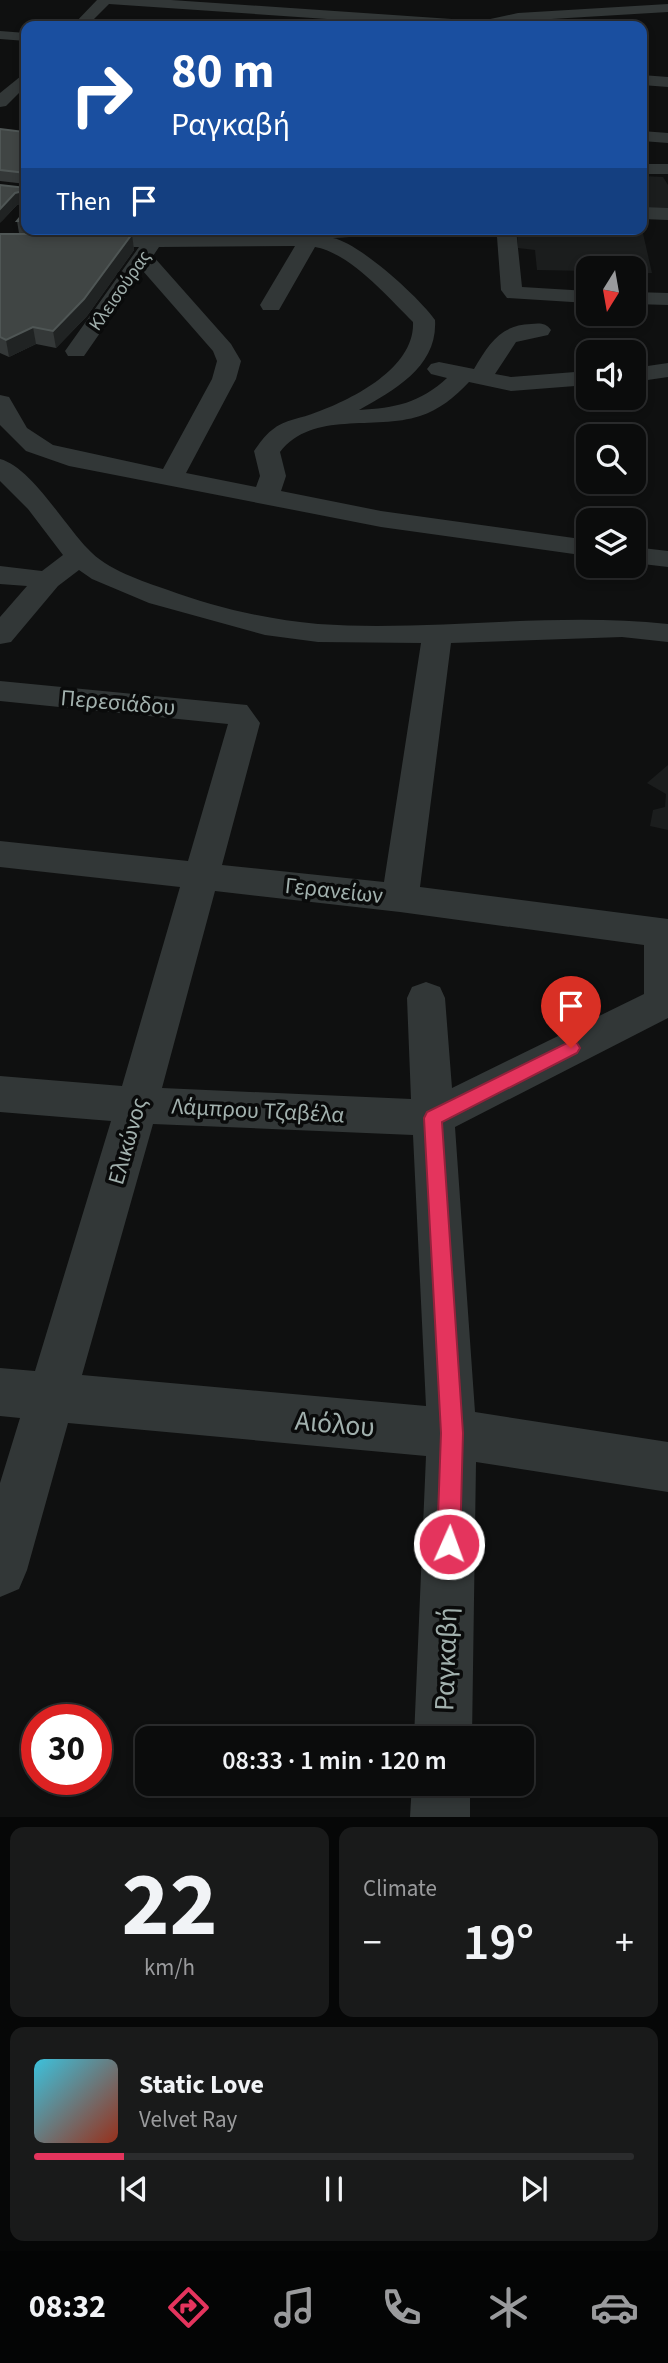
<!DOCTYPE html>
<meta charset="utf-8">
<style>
:root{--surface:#0b0c0c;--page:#191a1a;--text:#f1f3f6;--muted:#9a9b9d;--line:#2b2c2d;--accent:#e4345d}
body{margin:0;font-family:"Source Sans 3",sans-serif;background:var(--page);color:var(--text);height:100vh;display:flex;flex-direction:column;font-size:26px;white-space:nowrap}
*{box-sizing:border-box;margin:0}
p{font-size:23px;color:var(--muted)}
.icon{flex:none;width:38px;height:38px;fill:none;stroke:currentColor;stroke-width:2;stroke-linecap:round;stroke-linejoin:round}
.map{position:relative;height:1817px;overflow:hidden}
.sheet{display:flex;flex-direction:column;gap:10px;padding:10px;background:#060707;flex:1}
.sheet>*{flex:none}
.banner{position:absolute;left:21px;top:21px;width:626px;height:214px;border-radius:14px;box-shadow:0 4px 10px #0003,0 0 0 2px var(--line);background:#1a4fa0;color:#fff;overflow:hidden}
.needle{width:46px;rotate:191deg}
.controls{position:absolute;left:576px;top:256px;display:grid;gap:14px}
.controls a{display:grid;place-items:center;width:70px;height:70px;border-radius:14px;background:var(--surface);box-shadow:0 4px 10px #0003,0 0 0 2px var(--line);font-size:35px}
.speed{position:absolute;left:21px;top:1704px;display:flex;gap:14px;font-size:35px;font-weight:700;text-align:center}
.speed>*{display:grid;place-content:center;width:91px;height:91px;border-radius:50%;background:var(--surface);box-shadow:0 4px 10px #0003,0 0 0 2px var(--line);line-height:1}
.speed .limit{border:10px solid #d22;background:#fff;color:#111}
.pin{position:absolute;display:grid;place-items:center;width:60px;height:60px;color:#fff;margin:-72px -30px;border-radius:50% 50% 50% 0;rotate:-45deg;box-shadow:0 0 7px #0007}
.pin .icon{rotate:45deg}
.me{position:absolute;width:77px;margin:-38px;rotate:2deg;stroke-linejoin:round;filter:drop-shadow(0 0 5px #0008)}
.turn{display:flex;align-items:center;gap:24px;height:147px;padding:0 35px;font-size:32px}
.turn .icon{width:91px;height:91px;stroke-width:2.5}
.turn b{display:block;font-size:49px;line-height:60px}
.then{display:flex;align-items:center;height:66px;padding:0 35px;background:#0003;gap:14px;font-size:26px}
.big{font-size:52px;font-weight:600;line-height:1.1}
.sheet .tile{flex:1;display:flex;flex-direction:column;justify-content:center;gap:10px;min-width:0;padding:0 24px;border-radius:14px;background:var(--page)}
.sheet .dial{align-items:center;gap:0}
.dial b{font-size:91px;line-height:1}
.song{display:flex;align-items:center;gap:21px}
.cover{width:84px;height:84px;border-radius:10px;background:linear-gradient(135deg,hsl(190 70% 55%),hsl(10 70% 35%))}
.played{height:7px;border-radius:4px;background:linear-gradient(90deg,var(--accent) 15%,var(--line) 15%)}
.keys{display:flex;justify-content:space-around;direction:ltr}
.heat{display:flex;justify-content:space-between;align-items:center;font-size:38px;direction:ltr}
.sheet .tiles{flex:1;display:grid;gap:10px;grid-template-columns:1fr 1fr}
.tile:last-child{grid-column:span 2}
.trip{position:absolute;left:135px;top:1726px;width:399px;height:70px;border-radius:14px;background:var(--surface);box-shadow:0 4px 10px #0003,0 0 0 2px var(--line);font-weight:600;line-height:70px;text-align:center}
.tab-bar{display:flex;height:112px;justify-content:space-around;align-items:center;background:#040505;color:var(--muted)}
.tab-bar .icon{width:49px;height:49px}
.tab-bar .selected{color:var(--accent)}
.tab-bar b{font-size:32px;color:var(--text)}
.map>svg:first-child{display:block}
</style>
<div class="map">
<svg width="668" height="1817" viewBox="0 0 668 1817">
<rect width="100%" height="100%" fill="#0f1010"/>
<!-- built -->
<g fill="#1b1d1d">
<polygon points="642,176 663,177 668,185 668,212 642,212"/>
<polygon points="517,229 642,229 652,273 634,273 634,268 588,268 588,271 537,270 535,250 518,248"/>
<polygon points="668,765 668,830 650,826 653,810 665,807 666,794 647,783"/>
</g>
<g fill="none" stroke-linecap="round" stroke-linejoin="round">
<!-- minor -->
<g fill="#323737" fill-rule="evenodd">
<polygon points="97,0 171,0 481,21 518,13 668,4 668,12 518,21 496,26 429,26 109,4 87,26 72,26"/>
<polygon points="0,31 26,33 26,41 0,39"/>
<polygon points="26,72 26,86 6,106 0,107 0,93"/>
<polygon points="642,75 668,77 668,87 642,85"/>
<polygon points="642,131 668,133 668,143 642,141"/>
<rect x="642" y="164" width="26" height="10"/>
<polygon points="642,207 668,208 668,220 642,219"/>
<path d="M 320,229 L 394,229 L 384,235 L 333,238 C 359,243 419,297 435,320 C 438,366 395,390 359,410 C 395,408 420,403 447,378 L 431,374 L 427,369 L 431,364 L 439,362 L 474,369 C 489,344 500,325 531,324 C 540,323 546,323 551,330 L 548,335 L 516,342 L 495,374 L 511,377 L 588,371 L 588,385 L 511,391 L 469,382 C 455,397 439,410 420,416 C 374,431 313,410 280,452 L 286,476 L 281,491 L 381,511 L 588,540 L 588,556 L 381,527 L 69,466 L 26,451 L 0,425 L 0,395 L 9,397 L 27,428 L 53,445 L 163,469 L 212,379 L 217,361 L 213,351 L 143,271 L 84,356 L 68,356 L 65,351 L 139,247 L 0,248 L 0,236 L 147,235 L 156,231 L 165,235 L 307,234 ZM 295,246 L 260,305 L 263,310 L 279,310 L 315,247 C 350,253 388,297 413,322 C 415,367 355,398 317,412 C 301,419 285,419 272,430 C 265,435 259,444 254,451 L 260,476 L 256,487 L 186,473 L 236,379 L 241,361 L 231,344 L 153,256 L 159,247 Z"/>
<polygon points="439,229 516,229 522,287 588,291 588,303 507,298 501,290 497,237 449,235"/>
<polygon points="634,292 668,293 668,305 634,304"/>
<polygon points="668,363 668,377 634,382 634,368"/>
<path d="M 0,459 C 31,467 65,526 88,549 C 107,570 142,581 168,590 C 214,607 268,620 318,624 C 434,632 552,611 668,624 L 668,642 L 622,637 L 451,643 L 420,887 L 668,919 L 668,1018 L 455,1127 L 475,1412 L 668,1442 L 668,1492 L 476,1462 L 472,1738 L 414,1738 L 426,1456 L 68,1423 L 27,1570 L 19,1589 L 0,1597 L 0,1483 L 20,1418 L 0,1416 L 0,1368 L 35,1371 L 111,1121 L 0,1112 L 0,1076 L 122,1086 L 180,887 L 0,867 L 0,841 L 188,861 L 228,724 L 0,701 L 0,681 L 247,705 L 260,723 L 222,865 L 384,882 L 421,643 L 318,642 L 265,635 L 149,603 L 92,579 L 79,570 L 58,586 L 11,642 L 0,644 L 0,617 L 27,586 L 0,584 L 0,566 L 42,571 L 63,555 L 28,509 L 0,481 ZM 215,891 L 400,912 L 644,945 L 644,994 L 452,1088 L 445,998 L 440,987 L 426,982 L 412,987 L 407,998 L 411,1099 L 162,1088 ZM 153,1124 L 413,1135 L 426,1406 L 82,1375 Z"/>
<polygon points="634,547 668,551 668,567 634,563"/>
<polygon points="412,1783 470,1783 470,1817 410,1817"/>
</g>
</g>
<!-- wall -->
<g fill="#343838">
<polygon points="0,129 24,132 26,129 26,203 25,202 17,205 0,223 26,188 26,184 0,181"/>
<polygon points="26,210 26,229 151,229 146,232 19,233 17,221"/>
<polygon points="0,234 132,234 134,250 87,316 56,348 36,344 9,357 0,353"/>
</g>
<!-- shaded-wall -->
<g fill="#202323">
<polygon points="23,191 25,202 17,205 0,223 0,209 15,193"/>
<polygon points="132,234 134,250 87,316 56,348 53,331"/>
<polygon points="33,327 36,344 9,357 6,340"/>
</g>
<!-- building -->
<g fill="#404544" stroke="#4f5655" stroke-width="2">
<polygon points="0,129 24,132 26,129 26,193 23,191 15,193 0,209 0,185 26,188 26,173 0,170"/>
<polygon points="26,210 26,221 17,221"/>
<polygon points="0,234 132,234 84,299 53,331 33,327 6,340 0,337"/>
</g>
<!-- route -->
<polygon fill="#e4345d" stroke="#94223c" stroke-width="2" points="571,1041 577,1043 580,1048 577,1053 442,1122 463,1433 460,1544 457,1552 449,1555 440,1552 437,1544 441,1433 424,1118 427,1112"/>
<g text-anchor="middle" stroke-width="7" stroke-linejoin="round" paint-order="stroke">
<!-- far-street labels -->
<g font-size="19" fill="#a1b0ad" stroke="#0a0b0b">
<text transform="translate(119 290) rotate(-55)" y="7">Κλεισούρας</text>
</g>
<!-- street labels -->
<g font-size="23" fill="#a1b0ad" stroke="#0a0b0b">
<text transform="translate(118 702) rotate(5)" y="8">Περεσιάδου</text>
<text transform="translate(334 890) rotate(6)" y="8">Γερανείων</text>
<text transform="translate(258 1110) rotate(3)" y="8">Λάμπρου Τζαβέλα</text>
<text transform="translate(127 1141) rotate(-74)" y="8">Ελικώνος</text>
</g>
<!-- near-street labels -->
<g font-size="28" fill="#a1b0ad" stroke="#0a0b0b">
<text transform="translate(335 1423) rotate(5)" y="10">Αιόλου</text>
<text transform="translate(445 1659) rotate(-88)" y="10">Ραγκαβή</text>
</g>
</g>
</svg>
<div class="controls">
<a><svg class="needle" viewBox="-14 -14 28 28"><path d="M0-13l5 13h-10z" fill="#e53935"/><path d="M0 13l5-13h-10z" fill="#9a9b9d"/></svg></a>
<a><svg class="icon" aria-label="sound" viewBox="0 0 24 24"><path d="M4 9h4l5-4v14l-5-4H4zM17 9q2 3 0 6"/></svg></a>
<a><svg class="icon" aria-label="search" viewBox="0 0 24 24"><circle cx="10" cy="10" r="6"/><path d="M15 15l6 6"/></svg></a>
<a><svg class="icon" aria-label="layers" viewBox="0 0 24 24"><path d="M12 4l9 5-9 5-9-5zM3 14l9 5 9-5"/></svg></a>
</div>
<div class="speed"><div class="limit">30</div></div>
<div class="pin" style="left:571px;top:1048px;background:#d93025"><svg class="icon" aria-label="arrive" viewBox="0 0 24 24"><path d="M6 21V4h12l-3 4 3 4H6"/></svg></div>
<svg class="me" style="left:449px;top:1544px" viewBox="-20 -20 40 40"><circle r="17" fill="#e4345d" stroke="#fff" stroke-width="3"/><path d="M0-11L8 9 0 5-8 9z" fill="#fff"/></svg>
<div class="trip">08:33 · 1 min · 120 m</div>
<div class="banner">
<div class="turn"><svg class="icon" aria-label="right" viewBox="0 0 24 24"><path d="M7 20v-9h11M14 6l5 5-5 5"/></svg><div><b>80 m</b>Ραγκαβή</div></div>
<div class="then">Then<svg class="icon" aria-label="arrive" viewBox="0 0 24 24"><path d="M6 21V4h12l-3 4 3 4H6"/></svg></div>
</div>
</div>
<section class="sheet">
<div class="tiles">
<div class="tile dial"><b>22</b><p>km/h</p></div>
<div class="tile"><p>Climate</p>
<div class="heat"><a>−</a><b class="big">19°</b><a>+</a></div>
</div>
<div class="tile">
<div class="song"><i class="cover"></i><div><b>Static Love</b><p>Velvet Ray</p></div></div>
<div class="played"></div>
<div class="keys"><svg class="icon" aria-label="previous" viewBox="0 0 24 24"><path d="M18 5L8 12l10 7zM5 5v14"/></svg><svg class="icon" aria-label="pause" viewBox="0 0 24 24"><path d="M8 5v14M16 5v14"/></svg><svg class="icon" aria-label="next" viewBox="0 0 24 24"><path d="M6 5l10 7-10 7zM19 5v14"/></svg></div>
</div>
</div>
</section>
<nav class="tab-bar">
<b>08:32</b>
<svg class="icon selected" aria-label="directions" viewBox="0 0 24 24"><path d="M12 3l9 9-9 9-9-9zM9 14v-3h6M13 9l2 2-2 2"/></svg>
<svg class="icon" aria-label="music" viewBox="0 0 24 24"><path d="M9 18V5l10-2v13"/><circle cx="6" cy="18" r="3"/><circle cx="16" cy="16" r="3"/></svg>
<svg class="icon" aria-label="phone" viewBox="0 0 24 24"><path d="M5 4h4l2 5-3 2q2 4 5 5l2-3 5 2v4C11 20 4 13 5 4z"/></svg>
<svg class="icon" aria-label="climate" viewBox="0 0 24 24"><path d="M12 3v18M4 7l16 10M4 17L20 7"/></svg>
<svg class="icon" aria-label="car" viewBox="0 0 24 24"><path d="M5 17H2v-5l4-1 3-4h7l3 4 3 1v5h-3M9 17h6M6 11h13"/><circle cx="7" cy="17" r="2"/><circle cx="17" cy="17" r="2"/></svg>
</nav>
